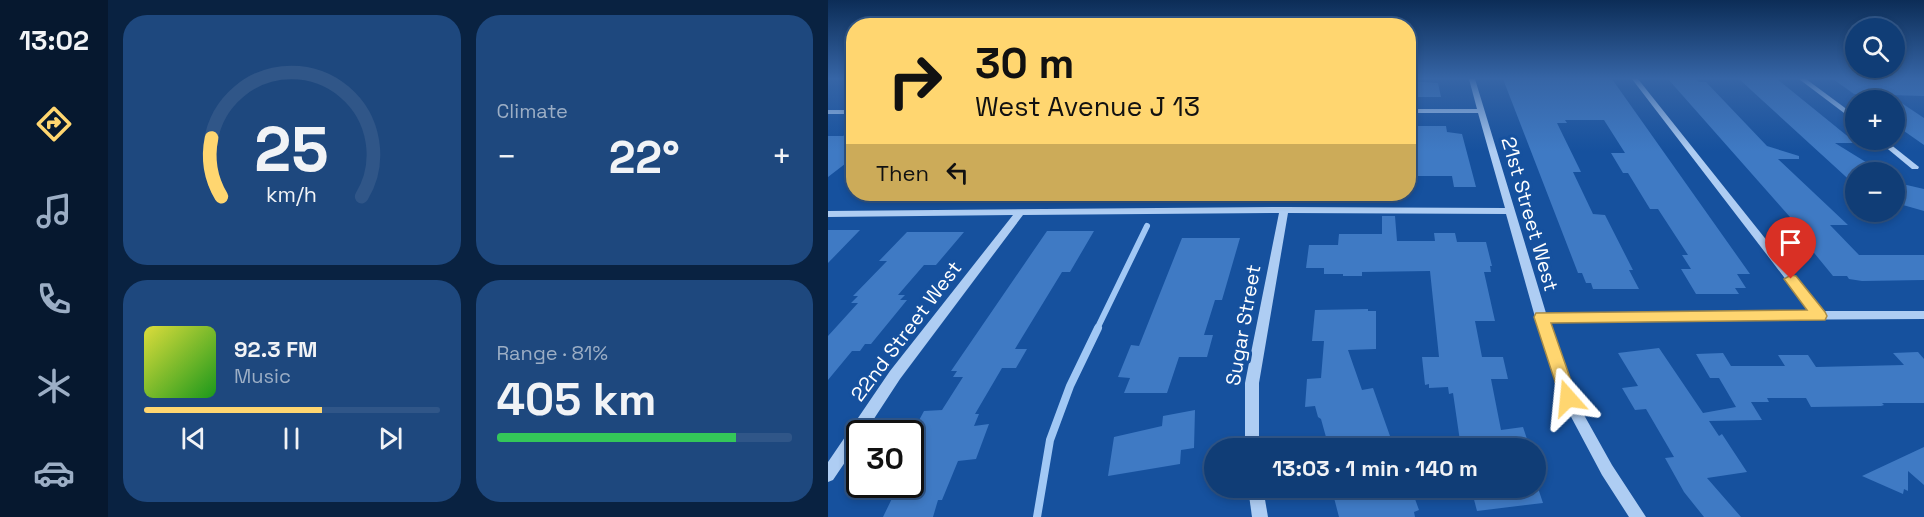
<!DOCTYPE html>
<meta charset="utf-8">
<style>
:root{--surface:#103d76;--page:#1e487e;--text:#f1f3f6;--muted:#9caec5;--line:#305688;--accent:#ffd670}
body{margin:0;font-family:"Space Grotesk",sans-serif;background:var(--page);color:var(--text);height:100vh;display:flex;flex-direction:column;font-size:22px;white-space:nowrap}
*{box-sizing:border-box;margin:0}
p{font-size:20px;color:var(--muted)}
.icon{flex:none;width:33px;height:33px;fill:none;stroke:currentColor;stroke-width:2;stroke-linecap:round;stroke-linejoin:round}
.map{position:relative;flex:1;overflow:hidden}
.panel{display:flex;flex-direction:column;gap:15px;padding:15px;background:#092241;width:720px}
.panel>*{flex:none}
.guide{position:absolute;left:18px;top:18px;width:570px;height:183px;border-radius:24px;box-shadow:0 3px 9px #0003,0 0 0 2px var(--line);background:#ffd670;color:#111;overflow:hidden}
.fabs{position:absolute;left:1017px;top:18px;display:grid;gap:12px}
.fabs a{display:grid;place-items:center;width:60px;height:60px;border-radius:50%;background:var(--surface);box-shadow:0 3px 9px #0003,0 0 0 2px var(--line);font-size:30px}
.speed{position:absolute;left:18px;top:420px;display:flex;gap:12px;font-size:30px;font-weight:700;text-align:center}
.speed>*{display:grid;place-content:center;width:78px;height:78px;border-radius:50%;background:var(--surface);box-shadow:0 3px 9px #0003,0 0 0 2px var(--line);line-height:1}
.speed .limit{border:3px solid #111;border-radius:9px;background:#fff;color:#111}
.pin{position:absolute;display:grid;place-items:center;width:51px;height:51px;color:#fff;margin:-62px -26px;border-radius:50% 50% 50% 0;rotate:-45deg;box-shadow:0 0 6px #0007}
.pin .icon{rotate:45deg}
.me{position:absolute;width:66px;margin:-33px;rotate:342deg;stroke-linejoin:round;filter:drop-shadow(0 0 4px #0008)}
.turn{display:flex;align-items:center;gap:21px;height:126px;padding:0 30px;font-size:27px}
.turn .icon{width:78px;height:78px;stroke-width:2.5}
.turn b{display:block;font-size:42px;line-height:51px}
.then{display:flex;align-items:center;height:57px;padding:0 30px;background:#0003;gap:12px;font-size:22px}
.big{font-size:45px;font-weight:700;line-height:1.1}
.panel .tile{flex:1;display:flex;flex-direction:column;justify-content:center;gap:9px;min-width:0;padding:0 21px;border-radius:24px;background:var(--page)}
.panel .dial{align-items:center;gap:0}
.dial svg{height:156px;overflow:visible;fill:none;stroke:var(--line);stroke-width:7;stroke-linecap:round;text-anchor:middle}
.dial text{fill:var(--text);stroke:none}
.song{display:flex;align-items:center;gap:18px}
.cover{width:72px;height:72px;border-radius:9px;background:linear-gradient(135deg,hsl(60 70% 55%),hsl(120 70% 35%))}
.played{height:6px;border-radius:3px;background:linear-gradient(90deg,var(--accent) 60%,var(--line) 60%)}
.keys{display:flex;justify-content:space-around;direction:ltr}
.heat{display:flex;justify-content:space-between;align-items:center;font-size:33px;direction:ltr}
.charge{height:9px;border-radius:4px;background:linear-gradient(90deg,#34c759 81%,var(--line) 0)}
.panel .tiles{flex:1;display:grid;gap:15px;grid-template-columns:repeat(2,1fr)}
.trip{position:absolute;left:376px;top:438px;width:342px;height:60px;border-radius:30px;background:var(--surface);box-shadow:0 3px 9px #0003,0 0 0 2px var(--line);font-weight:700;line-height:60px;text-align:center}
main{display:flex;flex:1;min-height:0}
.tabs{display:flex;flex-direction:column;width:108px;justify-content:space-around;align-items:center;background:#06182f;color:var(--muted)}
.tabs .icon{width:42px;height:42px}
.tabs .active{color:var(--accent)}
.tabs b{font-size:27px;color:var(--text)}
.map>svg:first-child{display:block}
</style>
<main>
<nav class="tabs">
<b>13:02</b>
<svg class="icon active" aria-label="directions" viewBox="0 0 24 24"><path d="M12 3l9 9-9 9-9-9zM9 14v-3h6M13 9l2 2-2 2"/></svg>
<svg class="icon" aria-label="music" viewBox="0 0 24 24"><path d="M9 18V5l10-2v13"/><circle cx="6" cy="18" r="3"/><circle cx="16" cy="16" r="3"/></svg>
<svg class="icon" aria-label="phone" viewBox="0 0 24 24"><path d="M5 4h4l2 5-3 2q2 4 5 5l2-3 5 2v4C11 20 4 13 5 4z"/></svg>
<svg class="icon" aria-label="climate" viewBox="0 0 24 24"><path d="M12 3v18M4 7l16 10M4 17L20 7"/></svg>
<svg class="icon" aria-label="car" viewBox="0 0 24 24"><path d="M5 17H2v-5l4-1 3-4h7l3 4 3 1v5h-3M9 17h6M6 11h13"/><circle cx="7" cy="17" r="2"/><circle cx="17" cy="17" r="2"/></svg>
</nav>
<section class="panel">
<div class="tiles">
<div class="tile dial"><svg viewBox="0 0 100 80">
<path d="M14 69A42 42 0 1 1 86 69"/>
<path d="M14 69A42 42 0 0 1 9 39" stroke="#ffd670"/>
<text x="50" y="56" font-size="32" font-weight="700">25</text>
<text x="50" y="72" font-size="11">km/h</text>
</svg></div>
<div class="tile"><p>Climate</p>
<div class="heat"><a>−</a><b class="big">22°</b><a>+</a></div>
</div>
<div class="tile">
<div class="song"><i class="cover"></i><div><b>92.3 FM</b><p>Music</p></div></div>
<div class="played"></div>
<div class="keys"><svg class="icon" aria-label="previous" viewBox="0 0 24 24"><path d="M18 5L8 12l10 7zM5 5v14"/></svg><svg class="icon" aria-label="pause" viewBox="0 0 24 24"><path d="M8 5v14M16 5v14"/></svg><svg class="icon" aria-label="next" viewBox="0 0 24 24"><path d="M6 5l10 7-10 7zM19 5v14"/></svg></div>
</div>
<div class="tile"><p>Range · 81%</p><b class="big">405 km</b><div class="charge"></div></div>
</div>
</section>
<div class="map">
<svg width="1096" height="517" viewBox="0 0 1096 517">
<rect width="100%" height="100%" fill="#16519e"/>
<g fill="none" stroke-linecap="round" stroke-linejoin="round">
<!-- stream-far1 -->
<g stroke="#a1c8f5" stroke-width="6">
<polyline points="333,197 335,194"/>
<polyline points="269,329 319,226"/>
</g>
<!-- stream -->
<polyline stroke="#a1c8f5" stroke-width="8" points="209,517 222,440 242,386 270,328"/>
</g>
<!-- building -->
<g fill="#3f7ac4">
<polygon points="675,79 784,79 922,274 909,274 918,288 907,288 911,294 868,294 853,269 863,269 854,255 860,255 830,209 822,209 800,173 795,173 783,153 797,153 776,120 737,120 739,123 729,123 753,172 745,172 765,214 777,215 805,270 801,270 811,289 765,289 763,283 758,283 754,273 750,273"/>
<polygon points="840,79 867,79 871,82 878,82 939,146 971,156 971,159 950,159 1020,225 1002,225 1031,255 1096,255 1096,280 1034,281 1021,279 1019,276 1005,276 978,243 985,243"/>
<polygon points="911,79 949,79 1028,143 1007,143 1054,172 1028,172 1028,186"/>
<polygon points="1005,79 1096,79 1096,96 1026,94"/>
<polygon points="580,81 610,83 613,97 580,97"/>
<polygon points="1066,98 1096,118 1096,145 1066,124"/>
<polygon points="580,126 618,126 619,132 634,134 648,187 626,187 624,176 580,176"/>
<polygon points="26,129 26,157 0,177 0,136 15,136"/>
<polygon points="1070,183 1096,189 1096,211 1075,205"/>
<polygon points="554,216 567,216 569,241 607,241 606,233 627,233 629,242 658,242 664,266 662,266 663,272 656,272 667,321 647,321 654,357 675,357 680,379 663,379 673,430 695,427 702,448 633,448 625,393 621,394 620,387 601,388 601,384 597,385 594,357 611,357 602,271 534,272 534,276 515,276 515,274 496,274 496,268 478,268 481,245 510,245 511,234 554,234"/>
<polygon points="0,230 32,230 0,263"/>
<polygon points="219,231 266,231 242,272 234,272 187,349 199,349 188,368 174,368 147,414 151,414 146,426 161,424 148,459 130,461 114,500 110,500 105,517 55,517 71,484 82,484 82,437 96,411 114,410 135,377 125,377 129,371 123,371"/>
<polygon points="79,232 136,232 108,265 96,265 70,295 77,295 72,300 79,300 43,344 37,344 32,351 24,351 0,380 0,336 30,303 23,303 30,296 25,296 59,261 51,261"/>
<polygon points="354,238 412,238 394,300 387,300 376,335 385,335 379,357 351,357 339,393 296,393 302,378 290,377 303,345 311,346"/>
<polygon points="540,309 540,311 548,311 548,349 520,350 534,390 545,388 562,436 501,448 493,419 490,417 487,406 477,407 479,379 493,378 496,341 484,341 487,310"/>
<polygon points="831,348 875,413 908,407 891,378 882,378 868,354 895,353 903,366 957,366 950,355 980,355 988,367 1076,365 1065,353 1090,352 1096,359 1096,403 1054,403 1056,405 1053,406 983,407 978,398 939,398 941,402 923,402 934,420 881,421 891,436 894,434 919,472 879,478 913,517 876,517 856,492 837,458 846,457 818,409 807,410 794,388 810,386 790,353"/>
<polygon points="367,410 366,448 353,450 352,464 280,476 286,437 334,426 335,416"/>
<polygon points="1096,447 1096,485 1080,471 1080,491 1076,489 1075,494 1034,476"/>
<polygon points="520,488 583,488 591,510 586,512 587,517 511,517 505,494 520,490"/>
<polygon points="643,488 710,488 715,503 649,511"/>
</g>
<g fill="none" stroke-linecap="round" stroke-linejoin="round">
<!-- minor -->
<g fill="#aecdf3" fill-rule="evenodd">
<polygon points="641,79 647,79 718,313 982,311 804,79 810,79 995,311 1096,311 1096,319 720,321 746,397 784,465 818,517 801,517 774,475 733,398 707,317 678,214 460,213 431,383 431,448 417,448 417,383 451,213 195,215 72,379 36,434 32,434 32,440 5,480 0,482 0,462 62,371 185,215 0,217 0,211 456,207 677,208 650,113 580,113 580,109 649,109"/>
<polygon points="971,79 978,79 1028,116 1028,122"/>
<rect x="0" y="110" width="26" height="4"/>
<polygon points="1049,140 1057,140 1091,167 1090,169 1084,169"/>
<polygon points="420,488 435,488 440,517 424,517"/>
</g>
</g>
<!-- sky -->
<linearGradient id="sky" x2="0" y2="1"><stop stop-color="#0c2d57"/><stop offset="0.52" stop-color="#3665a6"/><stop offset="1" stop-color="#3665a6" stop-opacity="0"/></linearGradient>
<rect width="1096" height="151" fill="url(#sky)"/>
<!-- route -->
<polygon fill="#ffd670" stroke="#a68b49" stroke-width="1.5" points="963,275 968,276 997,312 999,316 997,320 723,323 749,398 746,403 740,406 734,403 706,317 708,313 979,310 956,279"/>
<g text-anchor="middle" stroke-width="6" stroke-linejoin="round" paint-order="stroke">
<!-- street labels -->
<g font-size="20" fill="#fff" stroke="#16519e">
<text transform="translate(702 214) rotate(74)" y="7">21st Street West</text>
<text transform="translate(415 325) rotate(-80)" y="7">Sugar Street</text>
<text transform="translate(78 331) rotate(-53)" y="7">22nd Street West</text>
</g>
</g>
</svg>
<div class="fabs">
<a><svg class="icon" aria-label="search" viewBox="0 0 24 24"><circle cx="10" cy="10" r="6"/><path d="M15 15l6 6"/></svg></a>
<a>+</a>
<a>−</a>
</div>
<div class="speed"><div class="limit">30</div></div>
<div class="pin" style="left:963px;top:279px;background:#d93025"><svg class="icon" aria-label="arrive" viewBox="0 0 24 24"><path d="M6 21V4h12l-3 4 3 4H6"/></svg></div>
<svg class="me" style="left:740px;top:398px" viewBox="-20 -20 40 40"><path d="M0-17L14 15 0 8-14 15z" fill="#ffd670" stroke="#fff" stroke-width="4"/></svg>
<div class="trip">13:03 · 1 min · 140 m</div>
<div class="guide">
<div class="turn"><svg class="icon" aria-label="right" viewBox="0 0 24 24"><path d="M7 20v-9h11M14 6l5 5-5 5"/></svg><div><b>30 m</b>West Avenue J 13</div></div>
<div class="then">Then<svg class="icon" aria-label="left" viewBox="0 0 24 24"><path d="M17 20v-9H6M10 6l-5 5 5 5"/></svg></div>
</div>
</div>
</main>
